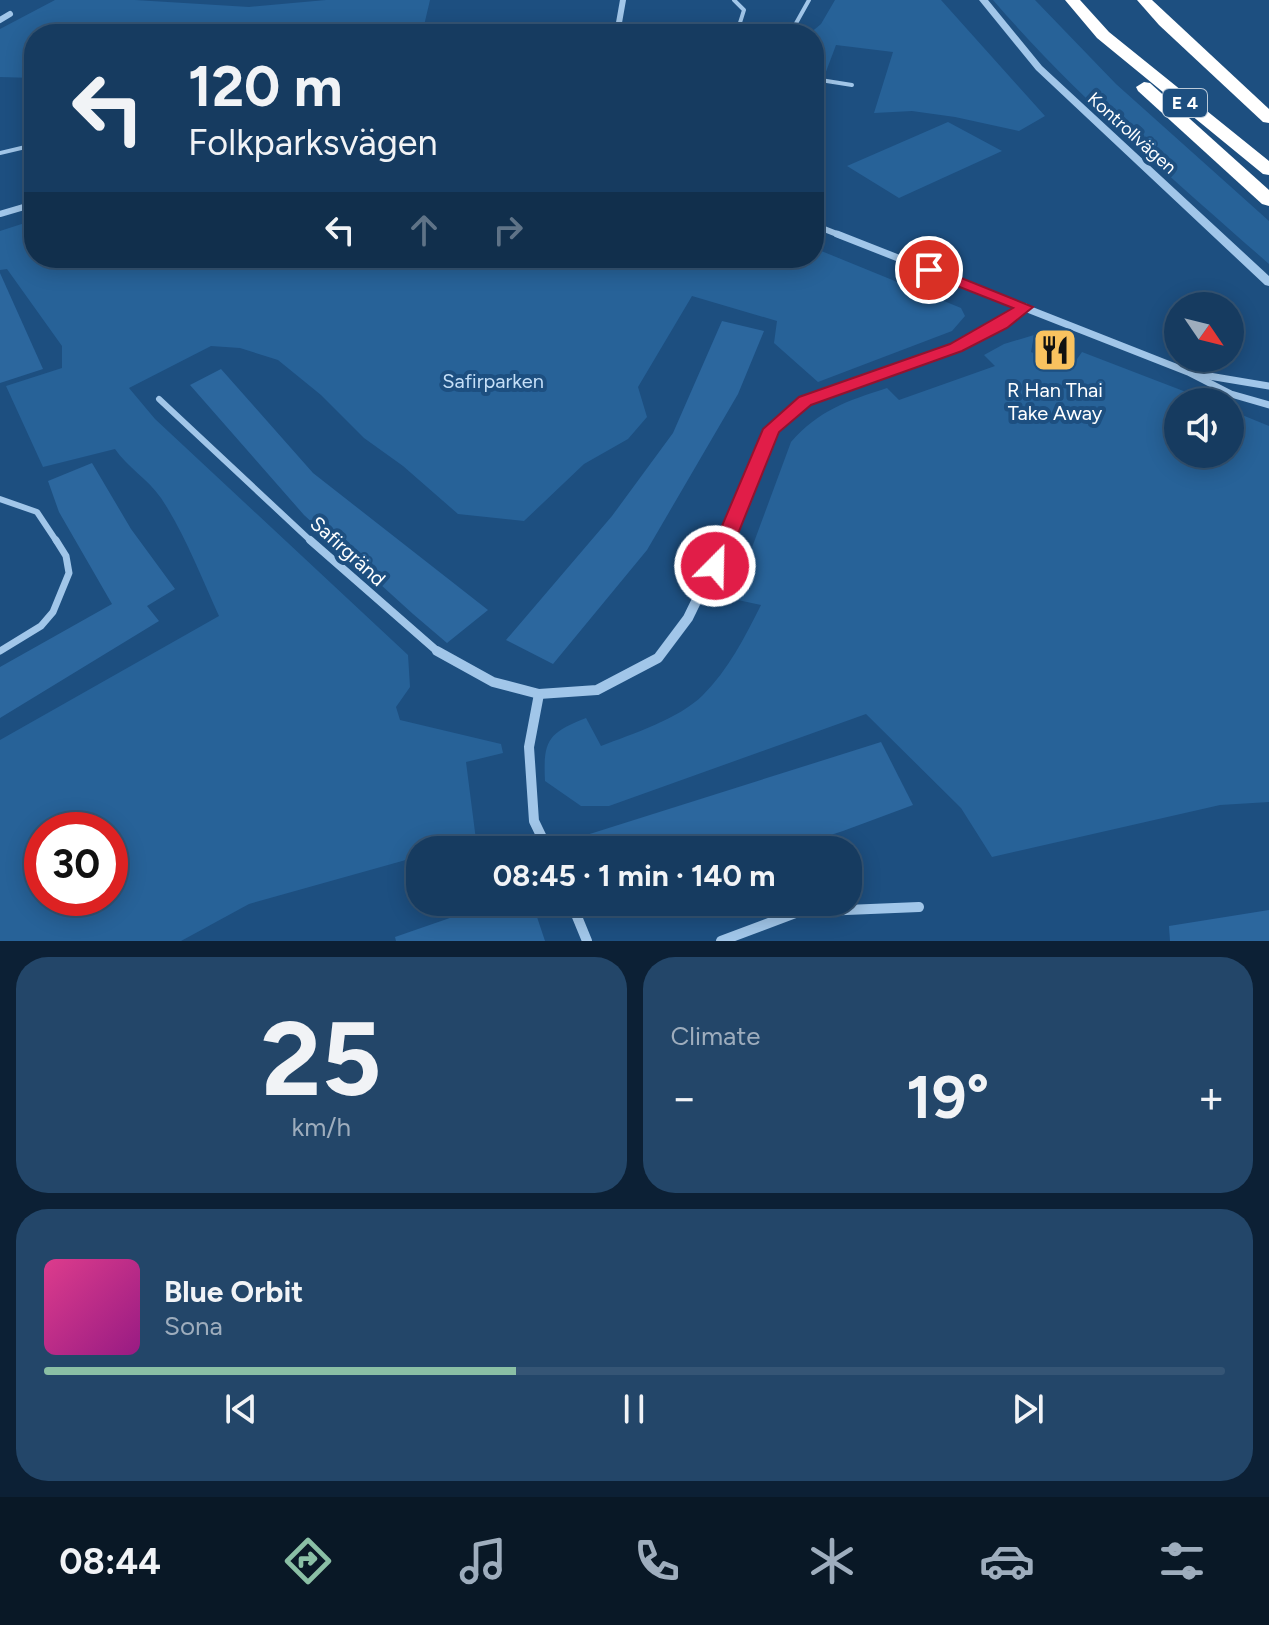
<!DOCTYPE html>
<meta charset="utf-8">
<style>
:root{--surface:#163b60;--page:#234669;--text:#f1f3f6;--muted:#9eadbd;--line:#355575;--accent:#8abfa5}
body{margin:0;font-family:Figtree,sans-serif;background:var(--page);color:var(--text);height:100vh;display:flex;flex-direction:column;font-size:30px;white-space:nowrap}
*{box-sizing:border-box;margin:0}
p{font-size:26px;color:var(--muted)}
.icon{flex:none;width:44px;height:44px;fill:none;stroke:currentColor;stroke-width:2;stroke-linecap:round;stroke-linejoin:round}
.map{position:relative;height:941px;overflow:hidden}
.drawer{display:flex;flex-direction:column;gap:16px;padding:16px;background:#0c2035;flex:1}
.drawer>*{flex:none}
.guide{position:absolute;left:24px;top:24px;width:800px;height:244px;border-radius:32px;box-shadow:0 4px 20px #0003,0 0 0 2px var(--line);background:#163b60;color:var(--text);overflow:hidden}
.needle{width:52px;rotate:125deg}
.fabs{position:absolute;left:1164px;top:292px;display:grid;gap:16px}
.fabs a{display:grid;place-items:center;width:80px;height:80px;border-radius:50%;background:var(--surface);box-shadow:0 4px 20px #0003,0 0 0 2px var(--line);font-size:40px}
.speed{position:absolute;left:24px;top:812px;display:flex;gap:16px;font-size:40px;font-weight:700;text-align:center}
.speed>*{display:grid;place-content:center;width:104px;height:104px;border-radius:50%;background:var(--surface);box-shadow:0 4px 20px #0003,0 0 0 2px var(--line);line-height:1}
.speed .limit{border:12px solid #d22;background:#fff;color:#111}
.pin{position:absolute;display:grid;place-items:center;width:68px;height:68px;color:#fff;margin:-34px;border:4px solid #fff;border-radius:50%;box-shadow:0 2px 8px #0007}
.me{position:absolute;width:88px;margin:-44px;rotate:23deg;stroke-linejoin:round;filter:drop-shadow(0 0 6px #0008)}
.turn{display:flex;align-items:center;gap:28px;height:168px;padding:0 32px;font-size:36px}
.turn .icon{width:104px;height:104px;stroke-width:2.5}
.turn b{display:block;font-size:56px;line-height:68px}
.lanes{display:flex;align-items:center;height:76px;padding:0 32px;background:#0003;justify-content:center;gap:40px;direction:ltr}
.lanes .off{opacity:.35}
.big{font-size:60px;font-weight:700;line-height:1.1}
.drawer .widget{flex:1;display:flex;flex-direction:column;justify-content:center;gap:12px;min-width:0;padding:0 28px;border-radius:32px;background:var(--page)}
.drawer .dial{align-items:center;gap:0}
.dial b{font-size:104px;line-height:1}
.song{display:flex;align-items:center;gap:24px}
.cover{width:96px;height:96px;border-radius:12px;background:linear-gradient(135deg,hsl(330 70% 55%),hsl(310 70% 35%))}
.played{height:8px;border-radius:4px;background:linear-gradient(90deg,var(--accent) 40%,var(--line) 40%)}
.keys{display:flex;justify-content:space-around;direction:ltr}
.heat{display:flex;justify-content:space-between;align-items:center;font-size:44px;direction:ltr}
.drawer .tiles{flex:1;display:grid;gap:16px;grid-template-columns:1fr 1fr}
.widget:last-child{grid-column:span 2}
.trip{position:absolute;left:406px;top:836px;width:456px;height:80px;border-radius:32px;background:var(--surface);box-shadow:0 4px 20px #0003,0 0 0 2px var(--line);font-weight:700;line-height:80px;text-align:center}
.tab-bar{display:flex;height:128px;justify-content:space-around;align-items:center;background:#091826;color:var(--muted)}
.tab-bar .icon{width:56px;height:56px}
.tab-bar .active{color:var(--accent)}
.tab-bar b{font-size:36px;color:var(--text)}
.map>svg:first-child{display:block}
</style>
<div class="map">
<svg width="1269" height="941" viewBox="0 0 1269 941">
<rect width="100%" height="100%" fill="#1d4f80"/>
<!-- green -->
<g fill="#276298" fill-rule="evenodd">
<polygon points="55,0 135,0 249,7 326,0 430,0 422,34 34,34 34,78 0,77 0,29"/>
<polygon points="835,0 941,0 1045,116 1019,131 955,117 912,111 874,113 893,52 836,45 824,77 814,76 814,34 809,34 821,24"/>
<path d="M 993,0 L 1035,0 L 1116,84 L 1269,221 L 1269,264 C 1173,179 1077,97 993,0 Z"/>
<polygon points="948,122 1002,151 899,198 847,166"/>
<path d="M 34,220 L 34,258 L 814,258 L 814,248 L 961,308 L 965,316 L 952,331 L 818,382 L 774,343 L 777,321 L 692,296 L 638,387 L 647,417 L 628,439 L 584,464 L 524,521 L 458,514 L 403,466 L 364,438 L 321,395 L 278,360 L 240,348 L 211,346 L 129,388 L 155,419 L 408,655 L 410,687 L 396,707 L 400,720 L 501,744 L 503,753 L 466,762 L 476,840 L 440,850 L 420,850 L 420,856 L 249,904 L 181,941 L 0,941 L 0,740 L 219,616 C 202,579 184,532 161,498 C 147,478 128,468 115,449 L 43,467 L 6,386 L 62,368 L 62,346 L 7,269 L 0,270 L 0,231 ZM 42,830 L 110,830 L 110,898 L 42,898 Z"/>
<path d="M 1034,335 L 1031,352 L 1070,369 L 1082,352 L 1212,402 L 1178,402 L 1178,454 L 1230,454 L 1230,410 L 1269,426 L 1269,802 L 1220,805 L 992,857 L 961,808 L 866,714 L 609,806 L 581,806 L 545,781 C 543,740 548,733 586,718 L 601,746 C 632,734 679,719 703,695 C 728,670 745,637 761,605 L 733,599 L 791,442 C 819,410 847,401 887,388 L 899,400 L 995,366 L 984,355 L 1004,344 Z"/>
</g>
<!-- building -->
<g fill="#2c679e">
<polygon points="0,273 43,369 0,383"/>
<polygon points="722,321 764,331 738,394 647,550 553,664 506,640 612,516 673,433"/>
<polygon points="221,369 313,473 488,610 447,643 413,614 304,515 190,385"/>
<polygon points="92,463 131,529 175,589 147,606 159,621 0,718 0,667 112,604 59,512 48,481"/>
<polygon points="881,742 913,805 843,831 784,850 559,850 558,844"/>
<polygon points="496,902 532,902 545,941 396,941 395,937"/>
<polygon points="1269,910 1269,941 1170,941 1169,926"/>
</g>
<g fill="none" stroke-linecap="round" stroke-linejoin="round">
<!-- service-far2 -->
<g stroke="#a1c6e9" stroke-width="4">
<polyline points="618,28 686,34"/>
<polyline points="730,34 738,29 744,10 734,0"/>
<polyline points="790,34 809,0"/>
<polyline points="814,79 852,85"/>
<polyline points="0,153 34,145"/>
</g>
<!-- service-far1 -->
<polyline stroke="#a1c6e9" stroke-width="6" points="0,499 37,512 57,542"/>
<!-- service -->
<polyline stroke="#a1c6e9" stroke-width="7" points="0,651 41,626 53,612 69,573 66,556 56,540"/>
<!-- pedestrian-far1 -->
<polyline stroke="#a1c6e9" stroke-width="6" points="159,399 312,542"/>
<!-- pedestrian -->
<polyline stroke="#a1c6e9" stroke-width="8" points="310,540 437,651"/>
<!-- minor-far2 -->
<g stroke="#a1c6e9" stroke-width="6">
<polyline points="0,20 10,14"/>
<polyline points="617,34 623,0"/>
<polyline points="0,214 34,204"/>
<polyline points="814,225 842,236"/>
</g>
<!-- minor-far1 -->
<g stroke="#a1c6e9" stroke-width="7">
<polyline points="837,234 1188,372 1231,394 1269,405"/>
<polyline points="1197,374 1269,386"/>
<polyline points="725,542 771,429 805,401 956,348 1025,307"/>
</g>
<!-- minor -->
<g stroke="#a1c6e9" stroke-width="10">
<polyline points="437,651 493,682 539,694 597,690 658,658 688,618 726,540"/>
<polyline points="539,694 529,747 534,821 548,850"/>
<polyline points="571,902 587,941"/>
<polyline points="721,941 798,912 919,907"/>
</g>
<!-- tertiary -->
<polygon fill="#a1c6e9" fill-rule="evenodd" points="979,0 988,0 1042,66 1269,276 1269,286 1265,285 1036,70"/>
<!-- motorway -->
<g fill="#fff" fill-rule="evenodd">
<polygon points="1065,0 1080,0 1109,32 1269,161 1269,175 1263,174 1097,38"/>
<polygon points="1137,0 1152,0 1269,109 1269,123 1263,122 1159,25"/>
<polygon points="1144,82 1150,83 1269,190 1269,206 1262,204 1138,91 1136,87"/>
</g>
</g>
<!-- route -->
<polygon fill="#e11d48" stroke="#92132f" stroke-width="2" points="929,265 1033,307 1007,328 962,351 811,405 779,432 725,566 722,571 708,571 705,566 763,429 799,397 950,344 1013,308 924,273 922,270"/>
<!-- icons -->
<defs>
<g id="restaurant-square" transform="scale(2.3)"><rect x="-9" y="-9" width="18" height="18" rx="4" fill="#f9c25f" stroke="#1d4f80"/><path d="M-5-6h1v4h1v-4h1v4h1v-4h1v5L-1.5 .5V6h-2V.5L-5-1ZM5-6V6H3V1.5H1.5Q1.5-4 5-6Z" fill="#111"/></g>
</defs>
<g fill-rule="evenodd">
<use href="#restaurant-square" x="1055" y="350"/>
</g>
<g text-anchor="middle" stroke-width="8" stroke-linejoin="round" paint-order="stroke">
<!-- shield labels -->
<rect fill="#1d4f80" stroke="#bbcad9" stroke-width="2" x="1163" y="89" width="44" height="28" rx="6"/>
<g font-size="18" font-weight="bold" fill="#fff">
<text x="1185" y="109">E 4</text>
</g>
<!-- far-street labels -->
<g font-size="18" fill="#fff" stroke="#1d4f80">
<text transform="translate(1132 133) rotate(42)" y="6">Kontrollvägen</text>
</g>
<!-- park labels -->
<g font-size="20" fill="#c5dff7" stroke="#1d4f80">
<text x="493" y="388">Safirparken</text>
</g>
<!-- poi labels -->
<g font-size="20" fill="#fff" stroke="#1d4f80">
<text x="1055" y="397">R Han Thai<tspan x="1055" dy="23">Take Away</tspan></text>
</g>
<!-- street labels -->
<g font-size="20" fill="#fff" stroke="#1d4f80">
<text transform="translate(348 551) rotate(42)" y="7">Safirgränd</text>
</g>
</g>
</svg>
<div class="fabs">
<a><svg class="needle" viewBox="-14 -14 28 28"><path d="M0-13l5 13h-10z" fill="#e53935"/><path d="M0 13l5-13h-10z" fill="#9eadbd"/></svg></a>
<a><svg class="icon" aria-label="sound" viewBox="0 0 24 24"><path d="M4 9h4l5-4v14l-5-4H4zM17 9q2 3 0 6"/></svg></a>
</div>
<div class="speed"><div class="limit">30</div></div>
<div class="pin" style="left:929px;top:270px;background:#d93025"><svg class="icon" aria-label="arrive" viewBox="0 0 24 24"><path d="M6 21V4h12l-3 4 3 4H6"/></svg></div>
<svg class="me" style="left:715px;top:566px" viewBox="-20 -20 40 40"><circle r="17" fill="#e11d48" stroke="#fff" stroke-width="3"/><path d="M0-11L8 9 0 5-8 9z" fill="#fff"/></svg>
<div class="trip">08:45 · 1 min · 140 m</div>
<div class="guide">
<div class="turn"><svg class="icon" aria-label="left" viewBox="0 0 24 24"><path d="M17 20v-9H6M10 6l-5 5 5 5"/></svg><div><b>120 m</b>Folkparksvägen</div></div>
<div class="lanes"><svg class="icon" aria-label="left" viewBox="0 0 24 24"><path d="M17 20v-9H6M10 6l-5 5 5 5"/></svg><svg class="icon off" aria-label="ahead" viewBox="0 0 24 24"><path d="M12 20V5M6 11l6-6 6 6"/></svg><svg class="icon off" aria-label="right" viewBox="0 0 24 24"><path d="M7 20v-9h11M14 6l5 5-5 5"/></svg></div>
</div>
</div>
<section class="drawer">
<div class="tiles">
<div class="widget dial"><b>25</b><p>km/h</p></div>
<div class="widget"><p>Climate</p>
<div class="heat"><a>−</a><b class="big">19°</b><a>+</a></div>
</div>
<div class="widget">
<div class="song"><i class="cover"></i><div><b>Blue Orbit</b><p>Sona</p></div></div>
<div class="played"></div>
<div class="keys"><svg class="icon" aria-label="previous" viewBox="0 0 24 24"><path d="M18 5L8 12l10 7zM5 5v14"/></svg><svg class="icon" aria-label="pause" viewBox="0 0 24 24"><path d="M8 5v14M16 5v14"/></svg><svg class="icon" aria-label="next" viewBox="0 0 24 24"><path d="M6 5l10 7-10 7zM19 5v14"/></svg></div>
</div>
</div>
</section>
<nav class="tab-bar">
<b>08:44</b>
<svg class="icon active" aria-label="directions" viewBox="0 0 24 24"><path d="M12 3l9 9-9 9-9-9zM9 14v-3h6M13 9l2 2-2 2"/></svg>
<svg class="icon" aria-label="music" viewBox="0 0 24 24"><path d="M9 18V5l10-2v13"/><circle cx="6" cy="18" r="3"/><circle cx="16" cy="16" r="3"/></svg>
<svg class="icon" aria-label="phone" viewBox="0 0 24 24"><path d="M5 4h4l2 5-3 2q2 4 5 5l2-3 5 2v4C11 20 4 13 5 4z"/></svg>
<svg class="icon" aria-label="climate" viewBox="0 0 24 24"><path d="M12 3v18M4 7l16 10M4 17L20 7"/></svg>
<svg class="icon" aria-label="car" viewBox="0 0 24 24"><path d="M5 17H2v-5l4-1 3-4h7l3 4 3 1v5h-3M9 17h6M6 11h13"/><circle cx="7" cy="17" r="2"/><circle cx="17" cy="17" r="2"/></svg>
<svg class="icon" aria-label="filters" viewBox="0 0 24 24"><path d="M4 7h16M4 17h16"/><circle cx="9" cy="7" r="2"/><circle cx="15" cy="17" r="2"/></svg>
</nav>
